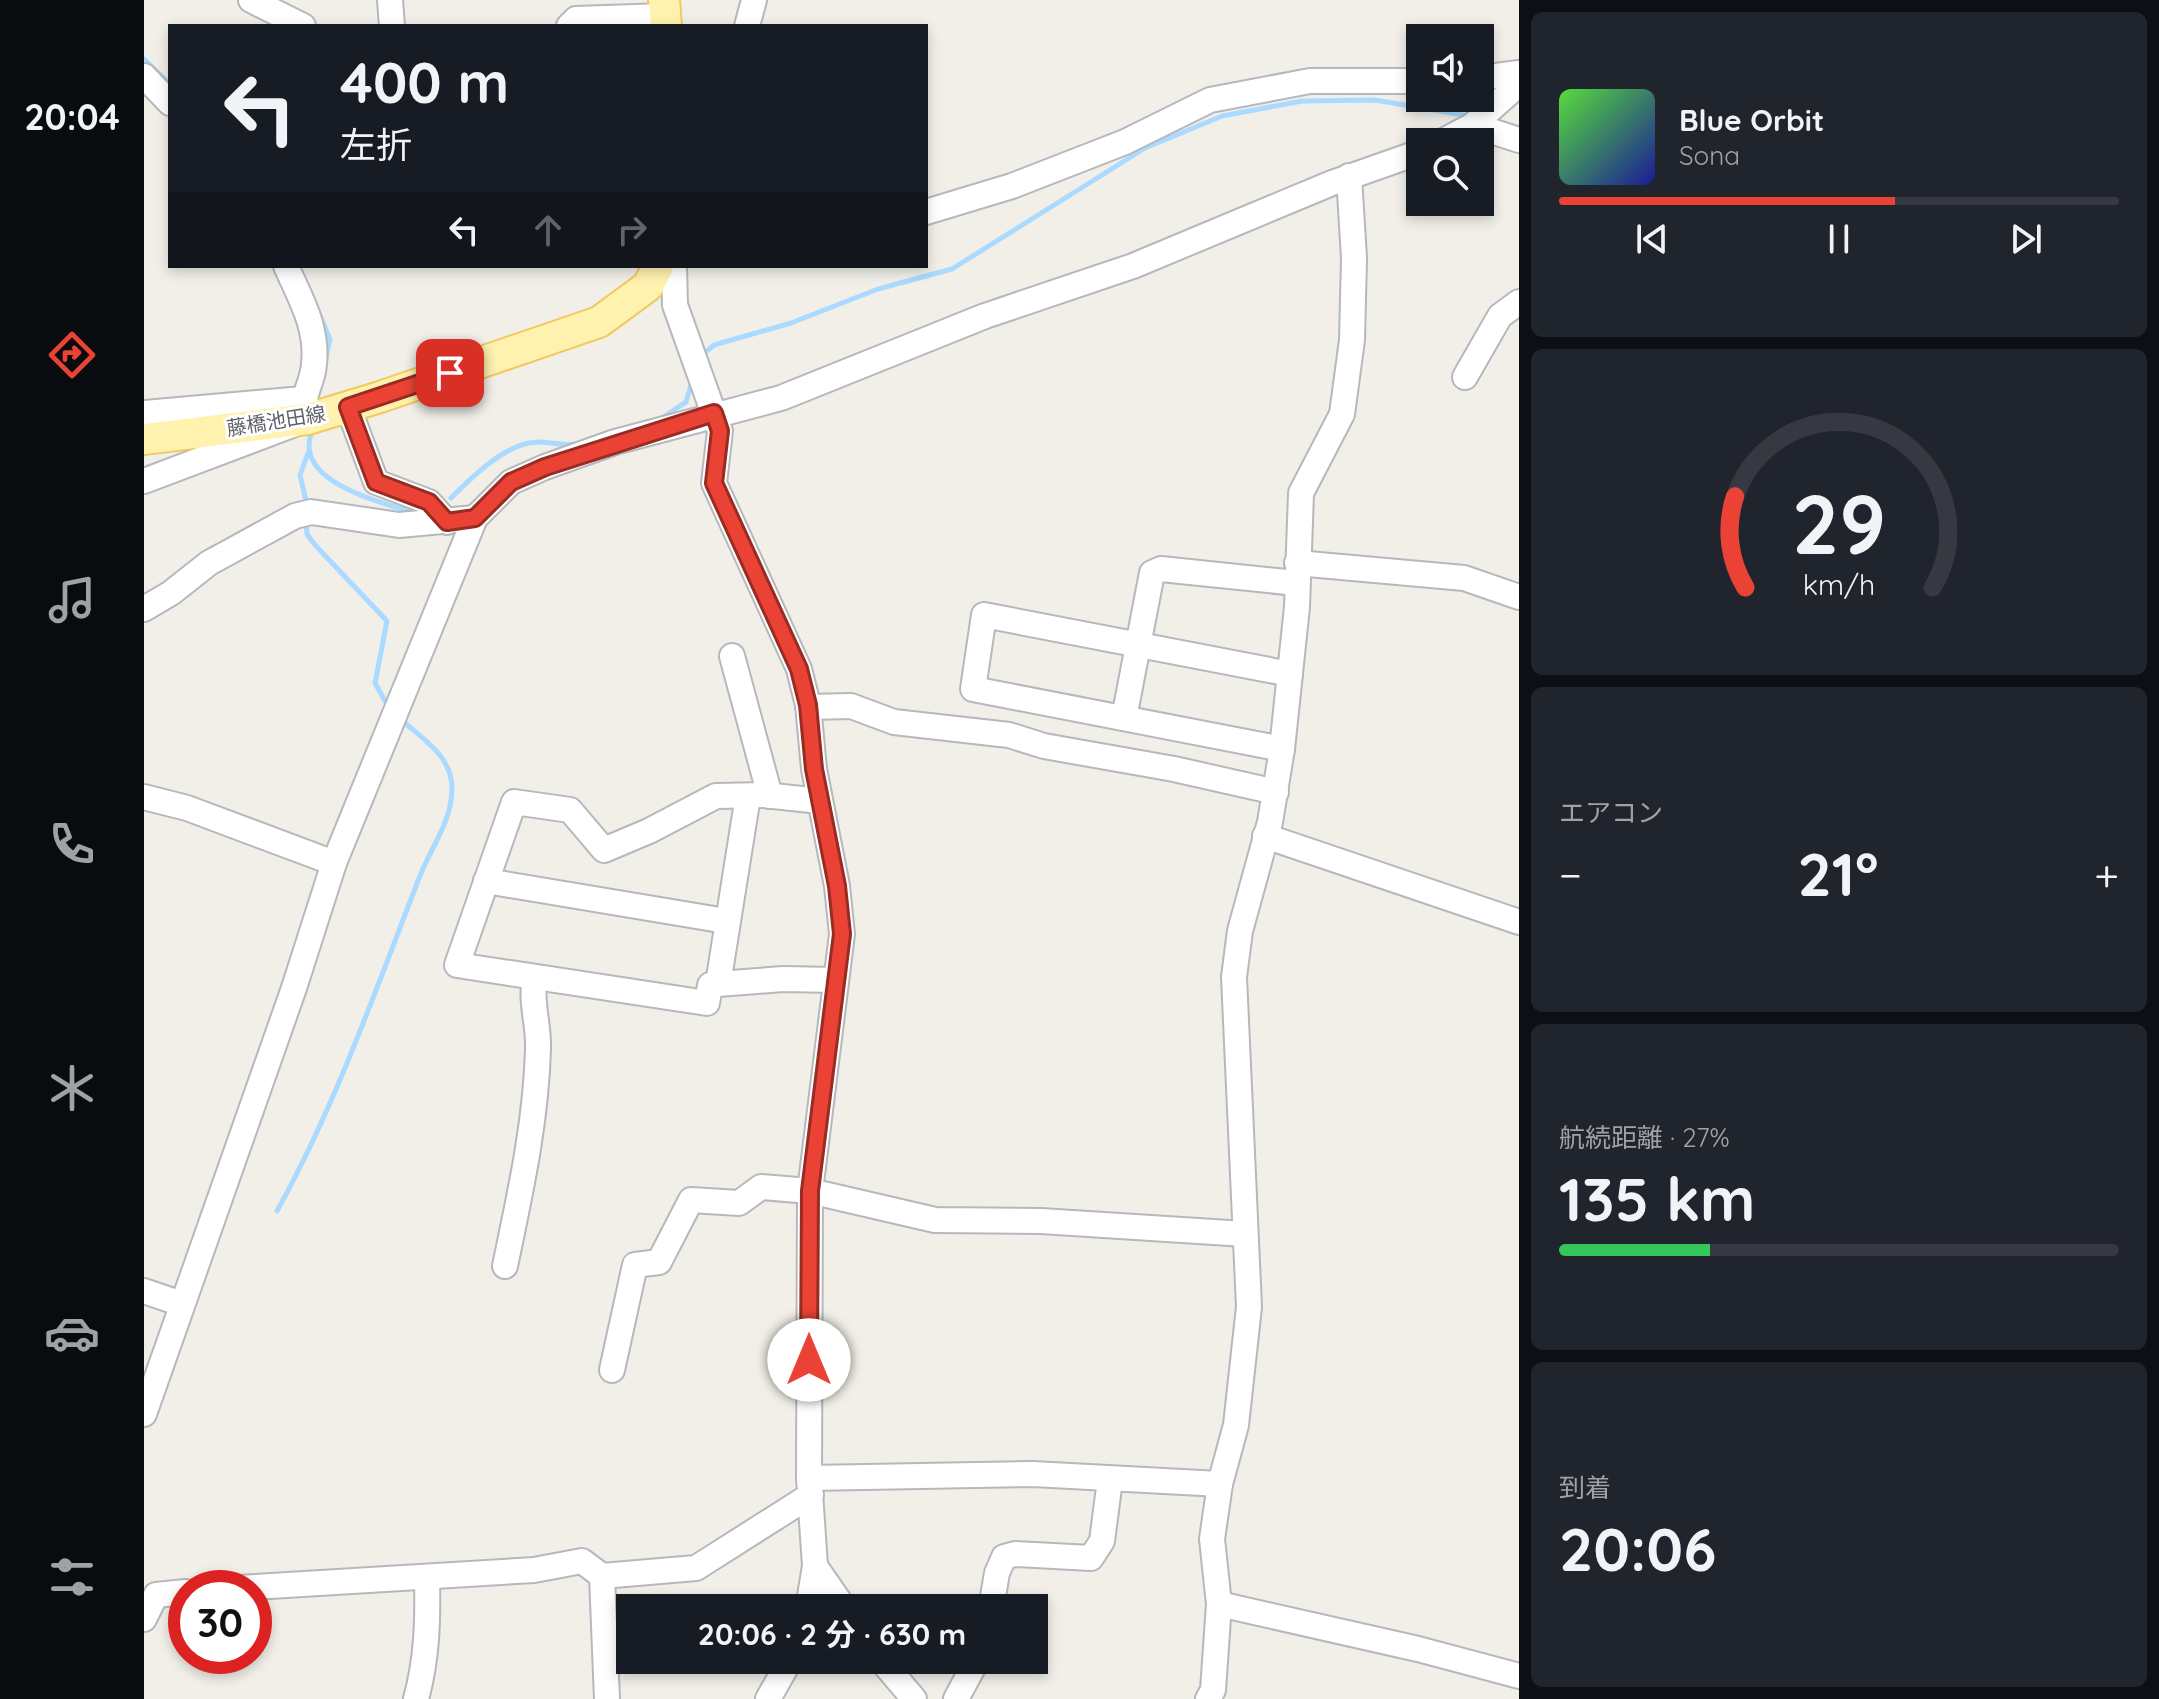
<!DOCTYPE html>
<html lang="ja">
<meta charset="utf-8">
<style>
:root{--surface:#171b24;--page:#20242c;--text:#f1f3f6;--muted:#9ea1a6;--line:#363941;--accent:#ea4335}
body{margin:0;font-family:Quicksand,"Noto Sans JP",sans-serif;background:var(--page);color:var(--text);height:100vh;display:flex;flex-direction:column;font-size:30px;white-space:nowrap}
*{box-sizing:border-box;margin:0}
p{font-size:26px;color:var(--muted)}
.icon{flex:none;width:44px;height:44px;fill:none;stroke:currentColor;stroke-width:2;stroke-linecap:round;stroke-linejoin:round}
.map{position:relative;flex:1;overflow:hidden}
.details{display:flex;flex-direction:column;gap:12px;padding:12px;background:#0d0f14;width:640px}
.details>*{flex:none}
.hud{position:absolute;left:24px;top:24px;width:760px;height:244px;border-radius:0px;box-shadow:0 4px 12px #0003;background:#171b24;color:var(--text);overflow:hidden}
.buttons{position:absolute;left:1262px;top:24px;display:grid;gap:16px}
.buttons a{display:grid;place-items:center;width:88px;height:88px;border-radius:0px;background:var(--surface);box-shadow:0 4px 12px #0003;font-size:40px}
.speed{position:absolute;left:24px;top:1570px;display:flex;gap:16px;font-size:40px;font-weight:700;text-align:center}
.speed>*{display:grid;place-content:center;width:104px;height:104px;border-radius:50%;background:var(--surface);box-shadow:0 4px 12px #0003;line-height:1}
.speed .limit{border:12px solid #d22;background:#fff;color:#111}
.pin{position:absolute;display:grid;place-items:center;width:68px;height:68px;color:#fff;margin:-34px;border-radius:16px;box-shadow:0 4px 12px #0006}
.me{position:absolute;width:88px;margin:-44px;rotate:0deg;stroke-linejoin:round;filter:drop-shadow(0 0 6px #0008)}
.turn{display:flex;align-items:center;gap:28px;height:168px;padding:0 40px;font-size:36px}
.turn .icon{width:104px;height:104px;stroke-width:2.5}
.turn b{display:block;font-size:56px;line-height:68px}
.lanes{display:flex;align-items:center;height:76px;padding:0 40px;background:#0003;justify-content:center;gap:40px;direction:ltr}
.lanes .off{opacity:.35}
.big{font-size:60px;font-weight:700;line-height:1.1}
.details .tile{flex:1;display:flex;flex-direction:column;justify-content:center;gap:12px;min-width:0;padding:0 28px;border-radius:12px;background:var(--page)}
.details .dial{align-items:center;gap:0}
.dial svg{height:208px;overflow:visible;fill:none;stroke:var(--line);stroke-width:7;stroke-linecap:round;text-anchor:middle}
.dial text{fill:var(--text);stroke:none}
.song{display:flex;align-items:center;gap:24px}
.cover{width:96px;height:96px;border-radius:12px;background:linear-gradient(135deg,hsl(110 70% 55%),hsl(240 70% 35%))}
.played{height:8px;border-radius:4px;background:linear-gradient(90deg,var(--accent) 60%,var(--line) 60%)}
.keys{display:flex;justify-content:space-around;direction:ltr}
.heat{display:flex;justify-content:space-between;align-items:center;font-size:44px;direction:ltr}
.charge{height:12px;border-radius:6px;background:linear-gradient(90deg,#34c759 27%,var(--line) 0)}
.trip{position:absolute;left:472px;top:1594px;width:432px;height:80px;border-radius:0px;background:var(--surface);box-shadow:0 4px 12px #0003;font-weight:700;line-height:80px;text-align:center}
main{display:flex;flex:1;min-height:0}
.tabs{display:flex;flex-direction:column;width:144px;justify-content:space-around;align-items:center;background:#090b0e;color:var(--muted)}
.tabs .icon{width:56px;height:56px}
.tabs .active{color:var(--accent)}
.tabs b{font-size:36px;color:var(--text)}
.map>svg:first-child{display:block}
</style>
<main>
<nav class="tabs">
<b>20:04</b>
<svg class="icon active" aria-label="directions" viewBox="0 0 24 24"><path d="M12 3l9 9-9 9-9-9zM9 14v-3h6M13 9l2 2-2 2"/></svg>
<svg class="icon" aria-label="music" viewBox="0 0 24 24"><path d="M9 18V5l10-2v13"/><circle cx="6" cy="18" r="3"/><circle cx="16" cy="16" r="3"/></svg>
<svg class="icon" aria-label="phone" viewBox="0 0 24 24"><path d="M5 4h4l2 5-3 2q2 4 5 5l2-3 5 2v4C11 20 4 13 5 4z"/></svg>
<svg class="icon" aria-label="climate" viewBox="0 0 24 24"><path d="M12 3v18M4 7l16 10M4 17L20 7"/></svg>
<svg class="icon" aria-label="car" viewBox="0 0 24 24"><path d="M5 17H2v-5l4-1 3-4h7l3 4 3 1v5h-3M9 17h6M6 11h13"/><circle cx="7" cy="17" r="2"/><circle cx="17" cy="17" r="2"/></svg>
<svg class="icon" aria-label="filters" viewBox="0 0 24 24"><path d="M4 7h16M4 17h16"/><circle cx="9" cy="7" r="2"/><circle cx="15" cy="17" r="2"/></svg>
</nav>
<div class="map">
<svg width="1375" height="1699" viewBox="0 0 1375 1699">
<rect width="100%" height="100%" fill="#f1efe8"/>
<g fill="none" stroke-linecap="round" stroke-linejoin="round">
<!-- stream -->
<g stroke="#aadaff" stroke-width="5">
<polyline points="0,59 26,84"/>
<polyline points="174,311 186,339 181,362"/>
<polyline points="559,354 570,345 647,323 734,289 808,269 1001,148 1078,116 1158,101 1231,100 1325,116"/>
<polyline points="518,418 542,402 548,382"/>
<path d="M 167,434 C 151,482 235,501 269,513"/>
<path d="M 307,498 C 328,477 362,443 393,442 C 406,442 419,446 432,444"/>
<polyline points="162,501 156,475 164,453"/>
<polyline points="162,521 163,534 171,545 243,621 231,683 244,706"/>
<path d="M 133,1211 C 191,1106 231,992 274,881 C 285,850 307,824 308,790 C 309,759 283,742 261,723"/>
</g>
<!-- minor casing -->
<g stroke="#b5b8bc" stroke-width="28">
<g id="minor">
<polyline points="107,0 159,26"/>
<polyline points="246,0 248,26"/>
<polyline points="425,26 432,19 521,16"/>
<polyline points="603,26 610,0"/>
<polyline points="0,76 26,103"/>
<polyline points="1336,78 1375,73"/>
<polyline points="1329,125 1375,140"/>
<polyline points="1297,142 1329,125 1375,84"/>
<polyline points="782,212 868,186 981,142 1066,100 1166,81 1276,81"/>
<polyline points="530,266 531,305 576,431 570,483 655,669 664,705 670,769 693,886 698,934 666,1191 665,1478 671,1566 664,1608"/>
<polyline points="1321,377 1356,316 1375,302"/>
<polyline points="204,407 232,482 285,502 303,522"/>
<polyline points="0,413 159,399"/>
<path d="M 0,481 L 164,419 C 156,390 168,389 170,364 C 174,327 156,298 142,266"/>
<polyline points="1153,563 1320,578 1375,597"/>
<polyline points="0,609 27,593 65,563 151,516 167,512 255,525 331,518"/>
<polyline points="588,656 626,796"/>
<polyline points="664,707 707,706 750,722 865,735 900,746 1030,769 1132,792"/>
<polyline points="980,718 1008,573 1017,569 1152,583"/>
<polyline points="1138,749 829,689 840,615 1146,674"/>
<polyline points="0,797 43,808 190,863"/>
<polyline points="676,801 620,795 572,796 505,831 460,850 426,810 370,802 313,965 563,1003 566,985 574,984 639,979 692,980"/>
<polyline points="1121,836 1375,922"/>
<polyline points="342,881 582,921"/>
<polyline points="574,984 604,796"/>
<path d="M 361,1266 C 376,1194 392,1123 394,1049 C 395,1024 386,1002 391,977"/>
<polyline points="0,1291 38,1304"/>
<polyline points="468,1370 491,1265 515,1262 547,1200 595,1203 617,1187 666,1191 791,1220 897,1221 1101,1234"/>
<polyline points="0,1414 150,988 190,863 331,518 367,482 401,467 471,442 637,398 841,316 989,266 1188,183 1276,152"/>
<polyline points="665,1478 889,1474 1076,1484"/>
<polyline points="671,1566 700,1608"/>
<polyline points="458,1576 463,1699"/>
<polyline points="94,1588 390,1570 438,1561 458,1576 552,1568 667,1495"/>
<polyline points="1075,1604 1274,1649 1375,1676"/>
<polyline points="847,1608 853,1573 860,1557 871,1554 947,1558 958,1541 966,1480"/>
<polyline points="0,1619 12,1595 42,1592"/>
<polyline points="737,1660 770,1699"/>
<path d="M 272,1699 C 283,1659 284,1620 283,1579"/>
<polyline points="624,1699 646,1660"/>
<polyline points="812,1699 833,1660"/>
<polyline points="1064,1699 1069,1690 1075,1604 1068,1539 1076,1484 1092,1425 1105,1307 1090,977 1096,931 1126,822 1138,749 1153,607 1157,493 1198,414 1208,340 1210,258 1205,176"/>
</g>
</g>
<!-- major casing -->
<g stroke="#f2c960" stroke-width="34">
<g id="major">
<polyline points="520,0 522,26"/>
<polyline points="0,439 164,419 236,397 455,322 504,286 514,266"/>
</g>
</g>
<!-- minor -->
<use href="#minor" stroke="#fff" stroke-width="24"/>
<!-- major -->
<use href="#major" stroke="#fff2af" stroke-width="30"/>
</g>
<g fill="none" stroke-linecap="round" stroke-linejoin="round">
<!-- route casing -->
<g stroke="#982c22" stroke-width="20">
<polyline id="route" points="306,373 204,407 232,482 285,502 303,522 331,518 367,482 401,467 570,413 576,431 570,483 655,669 664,705 670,769 693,886 698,934 666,1191 665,1360"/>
</g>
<!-- route -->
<use href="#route" stroke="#ea4335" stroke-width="14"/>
</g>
<g text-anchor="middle" stroke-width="6" stroke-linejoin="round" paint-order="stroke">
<!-- street labels -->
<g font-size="20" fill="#5f6368" stroke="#fff">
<text transform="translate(132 421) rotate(-9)" y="7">藤橋池田線</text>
</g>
</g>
</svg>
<div class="buttons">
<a><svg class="icon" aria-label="sound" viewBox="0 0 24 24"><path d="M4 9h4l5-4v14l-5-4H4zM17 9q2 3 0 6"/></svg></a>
<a><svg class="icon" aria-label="search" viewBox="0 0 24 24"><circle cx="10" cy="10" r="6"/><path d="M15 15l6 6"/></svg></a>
</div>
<div class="speed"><div class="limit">30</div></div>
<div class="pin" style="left:306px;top:373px;background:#d93025"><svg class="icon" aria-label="arrive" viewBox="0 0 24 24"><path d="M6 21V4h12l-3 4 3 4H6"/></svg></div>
<svg class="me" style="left:665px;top:1360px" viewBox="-20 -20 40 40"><circle r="19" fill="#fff"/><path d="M0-13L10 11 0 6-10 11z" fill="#ea4335"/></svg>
<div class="trip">20:06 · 2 分 · 630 m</div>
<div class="hud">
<div class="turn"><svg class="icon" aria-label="left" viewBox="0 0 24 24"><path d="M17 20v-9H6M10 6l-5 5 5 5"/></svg><div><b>400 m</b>左折</div></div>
<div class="lanes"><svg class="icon" aria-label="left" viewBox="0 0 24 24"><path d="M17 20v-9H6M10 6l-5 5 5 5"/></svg><svg class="icon off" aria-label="ahead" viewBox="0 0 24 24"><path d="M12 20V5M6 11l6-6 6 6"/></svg><svg class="icon off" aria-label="right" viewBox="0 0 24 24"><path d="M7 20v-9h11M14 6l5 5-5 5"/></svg></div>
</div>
</div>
<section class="details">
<div class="tile">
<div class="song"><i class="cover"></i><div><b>Blue Orbit</b><p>Sona</p></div></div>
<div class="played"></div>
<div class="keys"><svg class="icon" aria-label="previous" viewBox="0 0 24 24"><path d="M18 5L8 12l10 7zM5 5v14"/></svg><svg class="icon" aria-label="pause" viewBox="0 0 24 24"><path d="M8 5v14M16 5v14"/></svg><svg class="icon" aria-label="next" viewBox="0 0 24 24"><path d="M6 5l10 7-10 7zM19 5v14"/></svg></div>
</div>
<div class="tile dial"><svg viewBox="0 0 100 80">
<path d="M14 69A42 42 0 1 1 86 69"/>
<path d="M14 69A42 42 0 0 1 10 34" stroke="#ea4335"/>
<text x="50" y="56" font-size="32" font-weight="700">29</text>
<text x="50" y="72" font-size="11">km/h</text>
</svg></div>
<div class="tile"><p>エアコン</p>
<div class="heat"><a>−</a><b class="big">21°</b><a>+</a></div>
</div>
<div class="tile"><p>航続距離 · 27%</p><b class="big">135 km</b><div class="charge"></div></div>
<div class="tile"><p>到着</p><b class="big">20:06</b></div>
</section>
</main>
